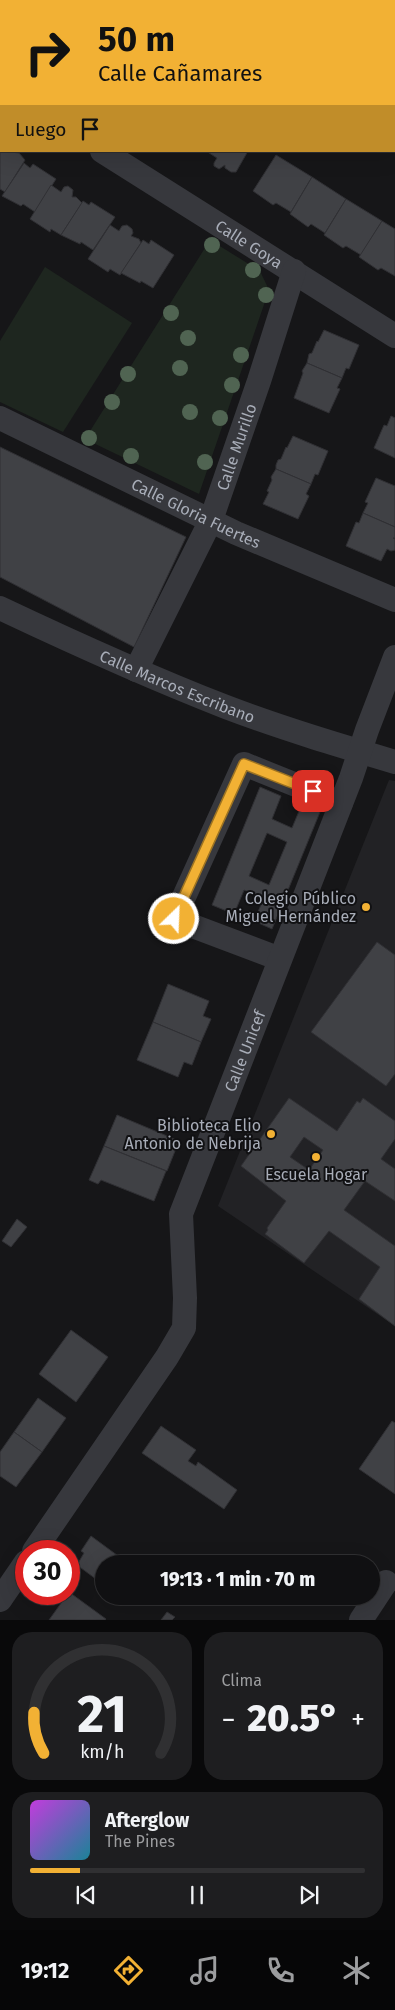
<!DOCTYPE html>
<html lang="es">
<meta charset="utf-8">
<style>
:root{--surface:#101012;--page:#1e1e20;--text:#f1f3f6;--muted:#9c9d9f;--line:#303032;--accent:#f2b134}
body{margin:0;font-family:"Fira Sans",sans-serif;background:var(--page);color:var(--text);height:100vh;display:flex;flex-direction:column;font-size:19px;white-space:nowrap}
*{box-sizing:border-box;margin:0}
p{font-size:16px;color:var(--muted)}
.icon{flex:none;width:28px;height:28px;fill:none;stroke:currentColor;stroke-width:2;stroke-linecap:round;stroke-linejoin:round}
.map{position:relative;height:1620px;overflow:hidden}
.sheet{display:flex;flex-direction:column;gap:12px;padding:12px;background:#09090a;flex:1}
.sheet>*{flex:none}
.banner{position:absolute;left:0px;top:0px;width:395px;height:152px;box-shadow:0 5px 20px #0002,0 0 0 1px var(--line);background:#f2b134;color:#111;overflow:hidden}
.speed{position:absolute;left:15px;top:1540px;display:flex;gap:10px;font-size:25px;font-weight:700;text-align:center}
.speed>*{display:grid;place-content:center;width:65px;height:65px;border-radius:50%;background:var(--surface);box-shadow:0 5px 20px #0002,0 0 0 1px var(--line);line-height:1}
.speed .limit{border:8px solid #d22;background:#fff;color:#111}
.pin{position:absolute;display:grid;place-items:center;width:42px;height:42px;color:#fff;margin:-21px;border-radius:10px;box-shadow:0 2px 8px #0006}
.me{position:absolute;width:55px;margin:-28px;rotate:24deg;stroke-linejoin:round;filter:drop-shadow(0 0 4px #0008)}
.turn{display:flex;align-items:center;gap:18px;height:105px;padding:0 15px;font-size:22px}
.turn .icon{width:65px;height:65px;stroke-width:2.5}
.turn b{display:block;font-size:35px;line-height:42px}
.then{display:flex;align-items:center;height:48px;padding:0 15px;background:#0003;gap:10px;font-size:19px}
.big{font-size:38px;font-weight:800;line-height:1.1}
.sheet .card{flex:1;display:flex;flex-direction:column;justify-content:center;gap:8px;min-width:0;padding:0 18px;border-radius:20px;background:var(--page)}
.sheet .dial{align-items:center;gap:0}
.dial svg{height:130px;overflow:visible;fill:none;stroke:var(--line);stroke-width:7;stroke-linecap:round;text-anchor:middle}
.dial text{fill:var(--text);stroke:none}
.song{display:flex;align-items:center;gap:15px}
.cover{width:60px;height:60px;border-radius:8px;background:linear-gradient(135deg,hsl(290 70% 55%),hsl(190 70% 35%))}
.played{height:5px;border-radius:2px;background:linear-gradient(90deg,var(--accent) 15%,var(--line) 15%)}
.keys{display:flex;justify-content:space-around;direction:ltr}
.heat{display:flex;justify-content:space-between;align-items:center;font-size:28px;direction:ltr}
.sheet .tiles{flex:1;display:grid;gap:12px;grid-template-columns:1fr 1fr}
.card:last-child{grid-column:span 2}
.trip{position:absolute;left:95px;top:1555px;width:285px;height:50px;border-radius:25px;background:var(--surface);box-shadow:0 5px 20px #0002,0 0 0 1px var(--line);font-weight:800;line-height:50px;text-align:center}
.tab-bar{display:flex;height:80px;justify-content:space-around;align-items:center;background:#060607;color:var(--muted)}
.tab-bar .icon{width:35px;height:35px}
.tab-bar .on{color:var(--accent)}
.tab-bar b{font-size:22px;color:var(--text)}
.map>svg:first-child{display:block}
</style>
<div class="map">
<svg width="395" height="1620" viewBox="0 0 395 1620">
<rect width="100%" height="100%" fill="#161618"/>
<!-- built -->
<polygon fill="#222225" points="389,780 395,781 395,1326 218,1206"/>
<!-- green -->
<g fill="#1e261f">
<polygon points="210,240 260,271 269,290 199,494 85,439"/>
<polygon points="45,267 132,323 63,432 0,402 0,341"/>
</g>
<!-- building -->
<g fill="#404145" stroke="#303034" fill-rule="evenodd">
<polygon points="0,146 1,151 19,153 25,160 5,192 0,189"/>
<polygon points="206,151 248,151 236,172 231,172 225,168 225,165 219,169 214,166 214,163 217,158"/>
<polygon points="276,155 312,177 291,212 276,203 273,205 253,191"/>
<polygon points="24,163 30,168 33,164 56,179 35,212 23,204 21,206 2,196"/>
<polygon points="312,177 346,199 325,233 311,224 308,227 290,214"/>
<polygon points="51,185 61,192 64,187 68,186 73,190 72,197 76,197 82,203 61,235 51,229 50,232 30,219"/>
<polygon points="346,199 382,221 361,255 346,246 343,248 324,235"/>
<polygon points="83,201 89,205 91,202 115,217 93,250 81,242 80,244 61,235"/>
<polygon points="382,221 395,229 395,276 381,268 378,270 359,257"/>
<polygon points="110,225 119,231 122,226 127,225 132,229 133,233 131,236 139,239 141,243 120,275 110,269 108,272 88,259"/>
<polygon points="143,240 149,244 151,240 174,255 153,288 141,281 140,283 121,273"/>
<polygon points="324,330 359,345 349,369 346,368 342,378 307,363 309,354 312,353 317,341 318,342"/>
<polygon points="307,363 342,378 337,388 340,389 329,413 294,398 303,373 302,371"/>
<polygon points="391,416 395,418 395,458 374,448 384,425 387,426"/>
<polygon points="293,436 328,451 318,475 315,474 311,484 276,469 276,465 278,460 281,459 286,447 287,448"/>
<polygon points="0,447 186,537 134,647 0,577"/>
<polygon points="276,469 311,484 306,494 309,496 298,519 263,504 269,492 267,491 272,480 271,477"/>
<polygon points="376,478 395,486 395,527 363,513 368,503 365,502"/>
<polygon points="363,513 395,527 395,538 393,538 395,539 395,550 391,551 387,549 381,561 346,546 356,522 359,523"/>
<path d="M 260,787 L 281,796 L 272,819 L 292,828 L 302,804 L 320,812 L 272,929 L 254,921 L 264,898 L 244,890 L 234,914 L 212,905 ZM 267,833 L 287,842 L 269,885 L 249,876 Z"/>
<polygon points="377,942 395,955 395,1074 386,1086 311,1032"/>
<polygon points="168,984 209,1001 203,1016 211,1019 201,1042 153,1022"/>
<polygon points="153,1022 201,1042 192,1065 184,1062 178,1077 137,1060"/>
<path d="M 289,1098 L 337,1131 L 357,1101 L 360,1103 L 363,1098 L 395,1121 L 395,1139 L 381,1159 L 395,1169 L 395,1201 L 365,1181 L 344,1210 L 395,1246 L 395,1326 L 359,1299 L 380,1267 L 329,1231 L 304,1263 L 265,1234 L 268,1230 L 267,1228 L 286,1201 L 241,1166 ZM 304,1137 L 323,1150 L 309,1170 L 290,1157 Z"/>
<polygon points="117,1115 179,1141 167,1171 104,1146"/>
<polygon points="104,1146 166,1171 154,1201 101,1180 98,1184 89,1180"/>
<polygon points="17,1219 27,1227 11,1247 2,1241"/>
<polygon points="71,1330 108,1357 76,1402 39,1374"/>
<polygon points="38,1398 66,1418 42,1452 14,1432"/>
<polygon points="392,1421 395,1423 395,1494 359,1469"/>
<polygon points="161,1426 196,1450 188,1461 196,1466 198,1462 237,1490 224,1509 142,1453"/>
<polygon points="14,1432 42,1452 16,1487 0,1476 0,1452"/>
<polygon points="91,1536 129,1564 104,1564 104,1585 77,1565 84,1553 81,1551"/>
<polygon points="69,1592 106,1619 105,1620 49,1620"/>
<polygon points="167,1612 175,1617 172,1620 161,1620"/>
</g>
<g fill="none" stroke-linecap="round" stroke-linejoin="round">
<!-- street -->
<g stroke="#37383d" stroke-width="24">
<polyline points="344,0 346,1"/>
<polyline points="394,16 395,14"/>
<polyline points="0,87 1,88"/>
<path id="s1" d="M 102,151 L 395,336"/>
<path id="s2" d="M 0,418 L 236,533 L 395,600"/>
<path id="s3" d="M 0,608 C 74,643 149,677 226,707 C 281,728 338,745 395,762"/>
<path id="s4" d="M 136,670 L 211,520 L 259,381 L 294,271"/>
<polyline points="280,959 174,919 244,764 341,803"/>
<path id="s5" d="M 34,1551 L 167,1357 L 184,1328 L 185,1298 L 181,1214 L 351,778 L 367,730 L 395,657"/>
<polyline points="0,1600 26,1562"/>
<polyline points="361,1620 386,1582"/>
</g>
</g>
<!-- trees -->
<g fill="#506452">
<circle cx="212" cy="245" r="8"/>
<circle cx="253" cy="270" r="8"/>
<circle cx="266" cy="295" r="8"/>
<circle cx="171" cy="313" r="8"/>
<circle cx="188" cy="338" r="8"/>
<circle cx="241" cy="355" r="8"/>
<circle cx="180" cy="368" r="8"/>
<circle cx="128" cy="374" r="8"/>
<circle cx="232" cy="385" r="8"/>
<circle cx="112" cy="402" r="8"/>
<circle cx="190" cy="412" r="8"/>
<circle cx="220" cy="418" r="8"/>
<circle cx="89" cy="438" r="8"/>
<circle cx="131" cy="456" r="8"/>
<circle cx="205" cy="462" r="8"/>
</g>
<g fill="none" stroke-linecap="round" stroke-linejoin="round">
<!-- route casing -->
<g stroke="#9d7322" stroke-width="12">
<polyline id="route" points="174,919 244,764 313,791"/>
</g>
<!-- route -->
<use href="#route" stroke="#f2b134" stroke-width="9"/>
</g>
<!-- markers -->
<g fill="#f2b134" stroke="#111113" stroke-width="2">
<circle cx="366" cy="907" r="5"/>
<circle cx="271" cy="1134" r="5"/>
<circle cx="316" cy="1157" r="5"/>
</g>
<g text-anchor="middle" stroke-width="4" stroke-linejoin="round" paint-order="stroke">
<!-- street labels -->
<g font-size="16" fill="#a8adb8" stroke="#111113">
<text dy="6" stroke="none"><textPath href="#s1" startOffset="174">Calle Goya</textPath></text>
<text dy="6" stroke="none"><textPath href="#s4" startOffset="245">Calle Murillo</textPath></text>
<text dy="6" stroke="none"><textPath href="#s2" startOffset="218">Calle Gloria Fuertes</textPath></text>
<text dy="6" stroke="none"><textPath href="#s3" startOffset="194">Calle Marcos Escribano</textPath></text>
<text dy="6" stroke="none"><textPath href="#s5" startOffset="558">Calle Unicef</textPath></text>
</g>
<!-- poi labels -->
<g font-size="16" fill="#a8adb8" stroke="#111113" text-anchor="end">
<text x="356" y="904">Colegio Público<tspan x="356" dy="18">Miguel Hernández</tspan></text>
<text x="261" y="1131">Biblioteca Elio<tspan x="261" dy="18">Antonio de Nebrija</tspan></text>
<text x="316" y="1180" text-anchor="middle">Escuela Hogar</text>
</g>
</g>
</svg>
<div class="speed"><div class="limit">30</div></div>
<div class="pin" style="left:313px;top:791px;background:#d93025"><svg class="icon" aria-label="arrive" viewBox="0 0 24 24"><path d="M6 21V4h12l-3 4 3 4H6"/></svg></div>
<svg class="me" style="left:174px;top:919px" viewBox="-20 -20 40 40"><circle r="17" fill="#f2b134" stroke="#fff" stroke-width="3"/><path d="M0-11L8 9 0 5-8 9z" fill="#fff"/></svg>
<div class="trip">19:13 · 1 min · 70 m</div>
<div class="banner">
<div class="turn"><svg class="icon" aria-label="right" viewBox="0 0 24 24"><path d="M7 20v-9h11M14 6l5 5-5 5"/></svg><div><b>50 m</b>Calle Cañamares</div></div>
<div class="then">Luego<svg class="icon" aria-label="arrive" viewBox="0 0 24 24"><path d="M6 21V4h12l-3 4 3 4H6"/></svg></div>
</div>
</div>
<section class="sheet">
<div class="tiles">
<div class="card dial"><svg viewBox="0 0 100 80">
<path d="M14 69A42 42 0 1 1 86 69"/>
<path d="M14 69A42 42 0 0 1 8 44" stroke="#f2b134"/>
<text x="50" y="56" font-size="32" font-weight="700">21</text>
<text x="50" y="72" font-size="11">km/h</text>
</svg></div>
<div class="card"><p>Clima</p>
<div class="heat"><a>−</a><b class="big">20.5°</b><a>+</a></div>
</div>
<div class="card">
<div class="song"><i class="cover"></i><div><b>Afterglow</b><p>The Pines</p></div></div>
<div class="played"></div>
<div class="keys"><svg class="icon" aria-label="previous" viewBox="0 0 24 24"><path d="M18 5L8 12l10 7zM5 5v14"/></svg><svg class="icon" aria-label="pause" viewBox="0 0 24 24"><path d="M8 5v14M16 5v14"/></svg><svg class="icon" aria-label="next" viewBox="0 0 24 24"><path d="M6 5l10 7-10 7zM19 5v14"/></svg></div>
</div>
</div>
</section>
<nav class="tab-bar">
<b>19:12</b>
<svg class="icon on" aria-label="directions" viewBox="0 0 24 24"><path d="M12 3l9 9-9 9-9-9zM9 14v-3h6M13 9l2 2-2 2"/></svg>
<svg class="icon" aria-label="music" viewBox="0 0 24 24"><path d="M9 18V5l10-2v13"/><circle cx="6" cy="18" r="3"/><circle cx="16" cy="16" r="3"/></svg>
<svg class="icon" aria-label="phone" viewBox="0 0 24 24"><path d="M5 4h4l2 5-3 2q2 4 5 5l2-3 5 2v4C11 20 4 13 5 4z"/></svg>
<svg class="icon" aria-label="climate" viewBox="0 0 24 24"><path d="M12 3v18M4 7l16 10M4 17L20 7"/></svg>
</nav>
